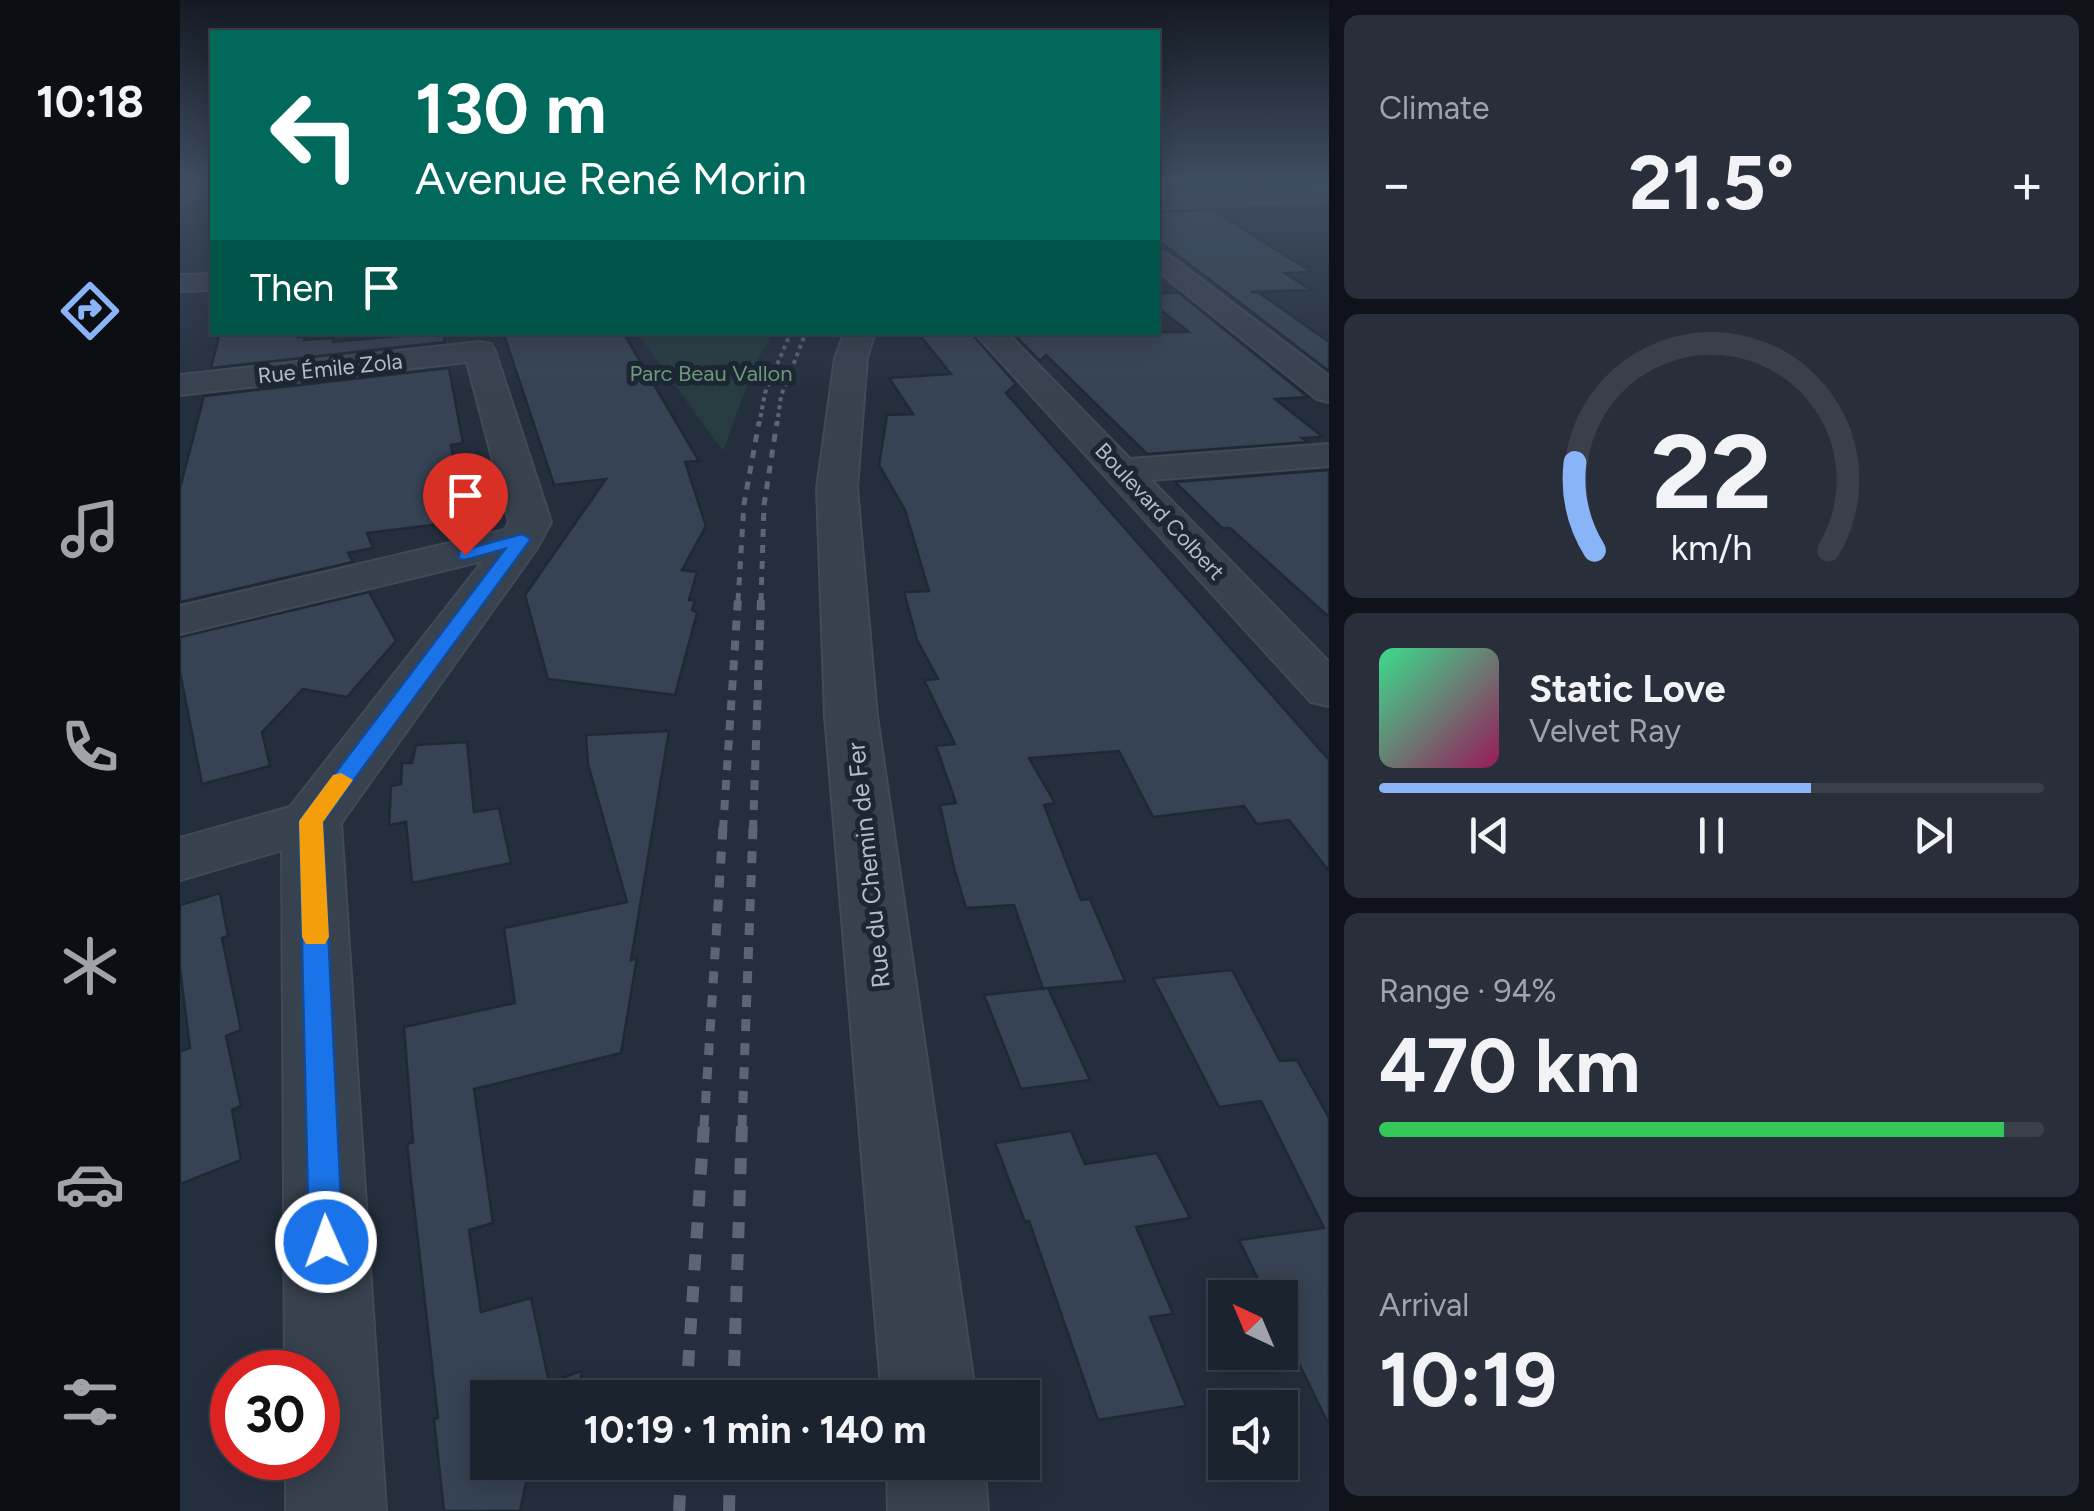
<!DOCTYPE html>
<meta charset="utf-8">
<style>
:root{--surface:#1b232e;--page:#282f3a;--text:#f1f3f6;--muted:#a0a4aa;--line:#39404a;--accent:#8ab4f8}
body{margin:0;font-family:Figtree,sans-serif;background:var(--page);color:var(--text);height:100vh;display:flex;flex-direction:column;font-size:38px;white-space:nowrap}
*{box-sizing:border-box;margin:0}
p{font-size:32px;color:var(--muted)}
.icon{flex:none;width:55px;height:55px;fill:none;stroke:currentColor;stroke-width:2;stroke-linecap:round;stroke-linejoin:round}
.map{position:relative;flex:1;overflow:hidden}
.details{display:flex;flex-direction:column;gap:15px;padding:15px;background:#0f1319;width:765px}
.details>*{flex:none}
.banner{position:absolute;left:30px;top:30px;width:950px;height:305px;border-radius:0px;box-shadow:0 5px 25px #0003,0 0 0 2px var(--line);background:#00695c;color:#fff;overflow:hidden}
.needle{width:65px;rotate:316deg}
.controls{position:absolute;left:1028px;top:1280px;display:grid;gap:20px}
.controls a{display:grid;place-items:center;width:90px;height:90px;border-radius:0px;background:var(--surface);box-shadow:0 5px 25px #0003,0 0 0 2px var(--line);font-size:50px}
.speed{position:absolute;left:30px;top:1350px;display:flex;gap:20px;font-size:50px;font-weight:700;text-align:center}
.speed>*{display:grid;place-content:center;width:130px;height:130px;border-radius:50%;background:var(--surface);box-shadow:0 5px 25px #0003,0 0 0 2px var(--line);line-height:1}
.speed .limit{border:15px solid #d22;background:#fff;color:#111}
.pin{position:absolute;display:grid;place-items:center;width:85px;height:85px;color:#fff;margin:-102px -42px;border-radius:50% 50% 50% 0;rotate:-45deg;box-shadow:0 0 10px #0007}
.pin .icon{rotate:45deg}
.me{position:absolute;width:110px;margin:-55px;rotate:358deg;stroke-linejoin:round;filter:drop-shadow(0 0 8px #0008)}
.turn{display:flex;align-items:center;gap:35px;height:210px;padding:0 40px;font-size:45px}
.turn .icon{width:130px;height:130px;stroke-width:2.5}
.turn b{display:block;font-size:70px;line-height:85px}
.then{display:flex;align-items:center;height:95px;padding:0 40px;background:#0003;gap:20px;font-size:38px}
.big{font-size:75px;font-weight:700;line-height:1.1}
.details .card{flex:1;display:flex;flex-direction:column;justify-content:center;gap:15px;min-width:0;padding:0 35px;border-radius:15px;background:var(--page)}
.details .dial{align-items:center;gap:0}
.dial svg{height:260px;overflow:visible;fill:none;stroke:var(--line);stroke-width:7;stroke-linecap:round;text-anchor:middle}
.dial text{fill:var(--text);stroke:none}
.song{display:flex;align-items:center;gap:30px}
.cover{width:120px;height:120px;border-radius:15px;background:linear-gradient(135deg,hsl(150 70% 55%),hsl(330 70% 35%))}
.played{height:10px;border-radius:5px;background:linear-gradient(90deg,var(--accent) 65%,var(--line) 65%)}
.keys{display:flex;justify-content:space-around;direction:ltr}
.heat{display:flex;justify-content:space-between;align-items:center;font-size:55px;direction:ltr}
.charge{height:15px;border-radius:8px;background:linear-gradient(90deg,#34c759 94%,var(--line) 0)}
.trip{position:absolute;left:290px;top:1380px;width:570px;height:100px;border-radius:0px;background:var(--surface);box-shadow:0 5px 25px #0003,0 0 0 2px var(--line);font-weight:700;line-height:100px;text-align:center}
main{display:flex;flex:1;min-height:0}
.tab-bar{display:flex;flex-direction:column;width:180px;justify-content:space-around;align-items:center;background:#0b0e12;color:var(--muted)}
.tab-bar .icon{width:70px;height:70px}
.tab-bar .current{color:var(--accent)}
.tab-bar b{font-size:45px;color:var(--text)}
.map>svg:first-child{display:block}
</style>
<main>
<nav class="tab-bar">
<b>10:18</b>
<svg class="icon current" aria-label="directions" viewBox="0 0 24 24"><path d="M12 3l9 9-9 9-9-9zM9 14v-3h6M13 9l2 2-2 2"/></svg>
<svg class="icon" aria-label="music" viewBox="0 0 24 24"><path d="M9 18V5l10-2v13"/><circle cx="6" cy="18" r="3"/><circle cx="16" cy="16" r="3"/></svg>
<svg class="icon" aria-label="phone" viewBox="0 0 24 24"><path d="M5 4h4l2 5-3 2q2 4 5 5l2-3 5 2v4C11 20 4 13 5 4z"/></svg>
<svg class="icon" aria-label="climate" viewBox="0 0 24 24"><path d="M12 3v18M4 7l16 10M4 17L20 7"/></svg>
<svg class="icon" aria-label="car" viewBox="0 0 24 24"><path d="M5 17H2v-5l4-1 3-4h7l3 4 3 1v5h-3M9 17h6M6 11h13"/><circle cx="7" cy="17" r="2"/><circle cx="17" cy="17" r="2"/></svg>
<svg class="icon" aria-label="filters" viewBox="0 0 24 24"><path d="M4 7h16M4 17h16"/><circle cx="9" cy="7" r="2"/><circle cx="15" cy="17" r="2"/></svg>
</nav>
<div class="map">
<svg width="1149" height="1511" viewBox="0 0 1149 1511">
<rect width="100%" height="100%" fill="#242f3e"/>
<!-- green -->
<polygon fill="#263c3f" points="457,333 593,333 574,366 543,451"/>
<!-- building -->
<g fill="#364354" stroke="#1f2835" stroke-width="2.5">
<polygon points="1033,210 1132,272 1105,273 1131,290 1071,292 1078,292 1149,342 1149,371 978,240 978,212"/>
<polygon points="978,293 999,293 1128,397 1095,399 1143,437 1122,438 1128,442 967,454 866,355 860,361 832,332 1009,332 978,308"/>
<polygon points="40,332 119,332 118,337 125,336 124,340 153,338 153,342 263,332 265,342 31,368"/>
<polygon points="323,332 443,332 519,461 505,462 526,526 502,570 517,572 509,600 515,600 512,610 517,613 495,695 368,679 345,595 426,479 374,485"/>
<polygon points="737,332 790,332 836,384 826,393 1149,760 1149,871 1109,820 1077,824 1064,806 973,817 939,751 849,758 875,803 864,805 901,900 910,899 945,981 868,988 910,1080 841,1089 804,995 868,988 863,989 834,905 786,908 774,868 760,805 776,803 756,746 775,744 744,680 758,679 737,640 724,592 749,591 725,510 699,465 707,415 733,414 709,378 771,374"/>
<polygon points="269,368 283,443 271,445 285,521 187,533 193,548 168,553 173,562 0,602 0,488 24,396"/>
<polygon points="1149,470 1149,617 1050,528 1042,528 995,482"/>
<polygon points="189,592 216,641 167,697 123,689 82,732 90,766 22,784 0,672 0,637"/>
<polygon points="489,731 451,960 457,958 441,1053 294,1089 313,1223 289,1230 301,1312 351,1298 369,1382 402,1371 398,1398 308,1398 308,1462 389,1462 388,1469 349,1468 340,1511 264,1511 254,1419 258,1418 227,1144 233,1142 224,1027 335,1003 324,928 447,902 408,764 406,735"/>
<polygon points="287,742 294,812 319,808 331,863 232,883 226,822 209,825 211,786 221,784 222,763 232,763 236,745"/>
<polygon points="40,893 48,936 42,938 61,1030 46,1036 61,1106 52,1110 61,1160 0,1184 0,1051 10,1048 0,969 0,905"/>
<polygon points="1052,970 1100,1061 1117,1060 1149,1118 1149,1425 1100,1325 1100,1298 1087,1298 1059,1240 1144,1228 1081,1101 1039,1107 973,978"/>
<polygon points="891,1131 905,1164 977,1153 1010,1218 956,1227 993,1314 970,1317 1006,1406 918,1420 849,1221 845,1222 815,1143"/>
</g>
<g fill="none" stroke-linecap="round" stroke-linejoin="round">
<!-- minor casing -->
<g stroke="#414a57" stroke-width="4">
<g id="minor">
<polygon points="5,183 27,183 8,203 0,205 0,187"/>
<polygon points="1149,189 1149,201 978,208 978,195"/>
<polygon points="978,251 987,254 1149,376 1149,402 1137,399 978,271"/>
<polygon points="32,274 32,290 0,291 0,275"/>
<polygon points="665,332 695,332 687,358 677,488 697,716 796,1398 702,1398 645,716 637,488 655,358"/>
<polygon points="794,332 826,332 950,459 1149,444 1149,466 971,480 1149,662 1149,706 1131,702"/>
<polygon points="300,342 311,344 315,351 371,522 357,548 161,823 206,1511 106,1511 106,1458 138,1458 138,1372 105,1372 102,850 0,880 0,838 110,807 303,561 0,634 0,606 325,530 329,522 287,362 0,395 0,375"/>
<polygon points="707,1462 804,1462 808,1511 708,1511"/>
</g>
</g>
<!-- minor -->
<use href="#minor" fill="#38414e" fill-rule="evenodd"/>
<!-- rail-far4 -->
<g stroke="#5a6575" stroke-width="4" stroke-dasharray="4 4" stroke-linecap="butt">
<polyline points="579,425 585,393 611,332"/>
<polyline points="597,425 601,396 626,332"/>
</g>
<!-- rail-far3 -->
<g stroke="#5a6575" stroke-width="5" stroke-dasharray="8 8" stroke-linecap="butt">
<polyline points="558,601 564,504 579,422"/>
<polyline points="581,601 584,505 597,422"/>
</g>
<!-- rail-far2 -->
<g stroke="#5a6575" stroke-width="8" stroke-dasharray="10 10" stroke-linecap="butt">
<polyline points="543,830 558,599"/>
<polyline points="573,830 581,599"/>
</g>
<!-- rail-far1 -->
<g stroke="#5a6575" stroke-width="9" stroke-dasharray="12 12" stroke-linecap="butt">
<polyline points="524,1127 543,827"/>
<polyline points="562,1127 573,827"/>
</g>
<!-- rail -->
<g stroke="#5a6575" stroke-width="12" stroke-dasharray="16 16" stroke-linecap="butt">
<polyline points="506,1398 524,1124"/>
<polyline points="553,1398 562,1124"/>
<polyline points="499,1511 502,1462"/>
<polyline points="549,1511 550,1462"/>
</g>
</g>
<!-- sky -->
<linearGradient id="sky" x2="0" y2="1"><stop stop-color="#141a22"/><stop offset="0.46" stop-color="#3f4d63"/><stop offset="1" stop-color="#3f4d63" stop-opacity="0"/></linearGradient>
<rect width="1149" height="394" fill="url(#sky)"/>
<!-- route -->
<polygon fill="#1a73e8" stroke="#114b97" stroke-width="2.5" points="342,534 351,539 143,822 163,1242 158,1254 146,1259 134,1254 129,1242 119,821 325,549 285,560 279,559 279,551"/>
<!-- slow -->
<polygon fill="#f59e0b" points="161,773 173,780 143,822 149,937 145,944 126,944 122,937 119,821 153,775"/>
<g text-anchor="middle" stroke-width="10" stroke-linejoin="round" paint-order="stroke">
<!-- far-street labels -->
<g font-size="22" fill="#b4bcc9" stroke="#1d2633">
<text transform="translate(150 368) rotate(-6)" y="8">Rue Émile Zola</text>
<text transform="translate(980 511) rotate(47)" y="8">Boulevard Colbert</text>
</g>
<!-- far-park labels -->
<g font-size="22" fill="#6b9a76" stroke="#1d2633">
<text x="531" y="381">Parc Beau Vallon</text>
</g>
<!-- street labels -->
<g font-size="25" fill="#b4bcc9" stroke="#1d2633">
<text transform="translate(688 865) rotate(-96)" y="9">Rue du Chemin de Fer</text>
</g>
</g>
</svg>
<div class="controls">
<a><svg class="needle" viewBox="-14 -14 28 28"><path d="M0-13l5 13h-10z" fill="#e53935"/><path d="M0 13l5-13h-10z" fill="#a0a4aa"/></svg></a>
<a><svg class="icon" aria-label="sound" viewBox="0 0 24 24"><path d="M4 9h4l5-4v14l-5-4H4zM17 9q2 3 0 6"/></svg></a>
</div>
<div class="speed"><div class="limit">30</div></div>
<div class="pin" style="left:285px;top:555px;background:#d93025"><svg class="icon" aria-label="arrive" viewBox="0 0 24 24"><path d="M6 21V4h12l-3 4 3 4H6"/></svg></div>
<svg class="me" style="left:146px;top:1242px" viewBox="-20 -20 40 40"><circle r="17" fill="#1a73e8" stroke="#fff" stroke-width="3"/><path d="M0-11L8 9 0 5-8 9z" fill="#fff"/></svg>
<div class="trip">10:19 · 1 min · 140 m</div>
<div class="banner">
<div class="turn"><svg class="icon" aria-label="left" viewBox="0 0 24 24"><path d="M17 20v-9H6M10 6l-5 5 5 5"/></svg><div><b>130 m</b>Avenue René Morin</div></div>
<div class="then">Then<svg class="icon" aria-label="arrive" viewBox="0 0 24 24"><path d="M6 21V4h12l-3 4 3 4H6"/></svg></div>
</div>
</div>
<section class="details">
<div class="card"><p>Climate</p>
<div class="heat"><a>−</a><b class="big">21.5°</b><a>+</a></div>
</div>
<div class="card dial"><svg viewBox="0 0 100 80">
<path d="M14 69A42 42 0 1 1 86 69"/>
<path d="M14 69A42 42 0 0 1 8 42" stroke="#8ab4f8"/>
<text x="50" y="56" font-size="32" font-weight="700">22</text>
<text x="50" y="72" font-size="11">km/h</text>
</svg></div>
<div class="card">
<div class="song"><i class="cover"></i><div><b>Static Love</b><p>Velvet Ray</p></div></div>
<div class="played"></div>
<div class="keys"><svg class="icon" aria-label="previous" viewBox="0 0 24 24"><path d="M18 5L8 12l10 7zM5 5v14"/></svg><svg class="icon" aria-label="pause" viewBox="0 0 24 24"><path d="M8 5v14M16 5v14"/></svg><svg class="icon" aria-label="next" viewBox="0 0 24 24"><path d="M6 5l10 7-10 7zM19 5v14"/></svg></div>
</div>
<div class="card"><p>Range · 94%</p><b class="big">470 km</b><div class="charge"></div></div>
<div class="card"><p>Arrival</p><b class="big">10:19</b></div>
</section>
</main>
